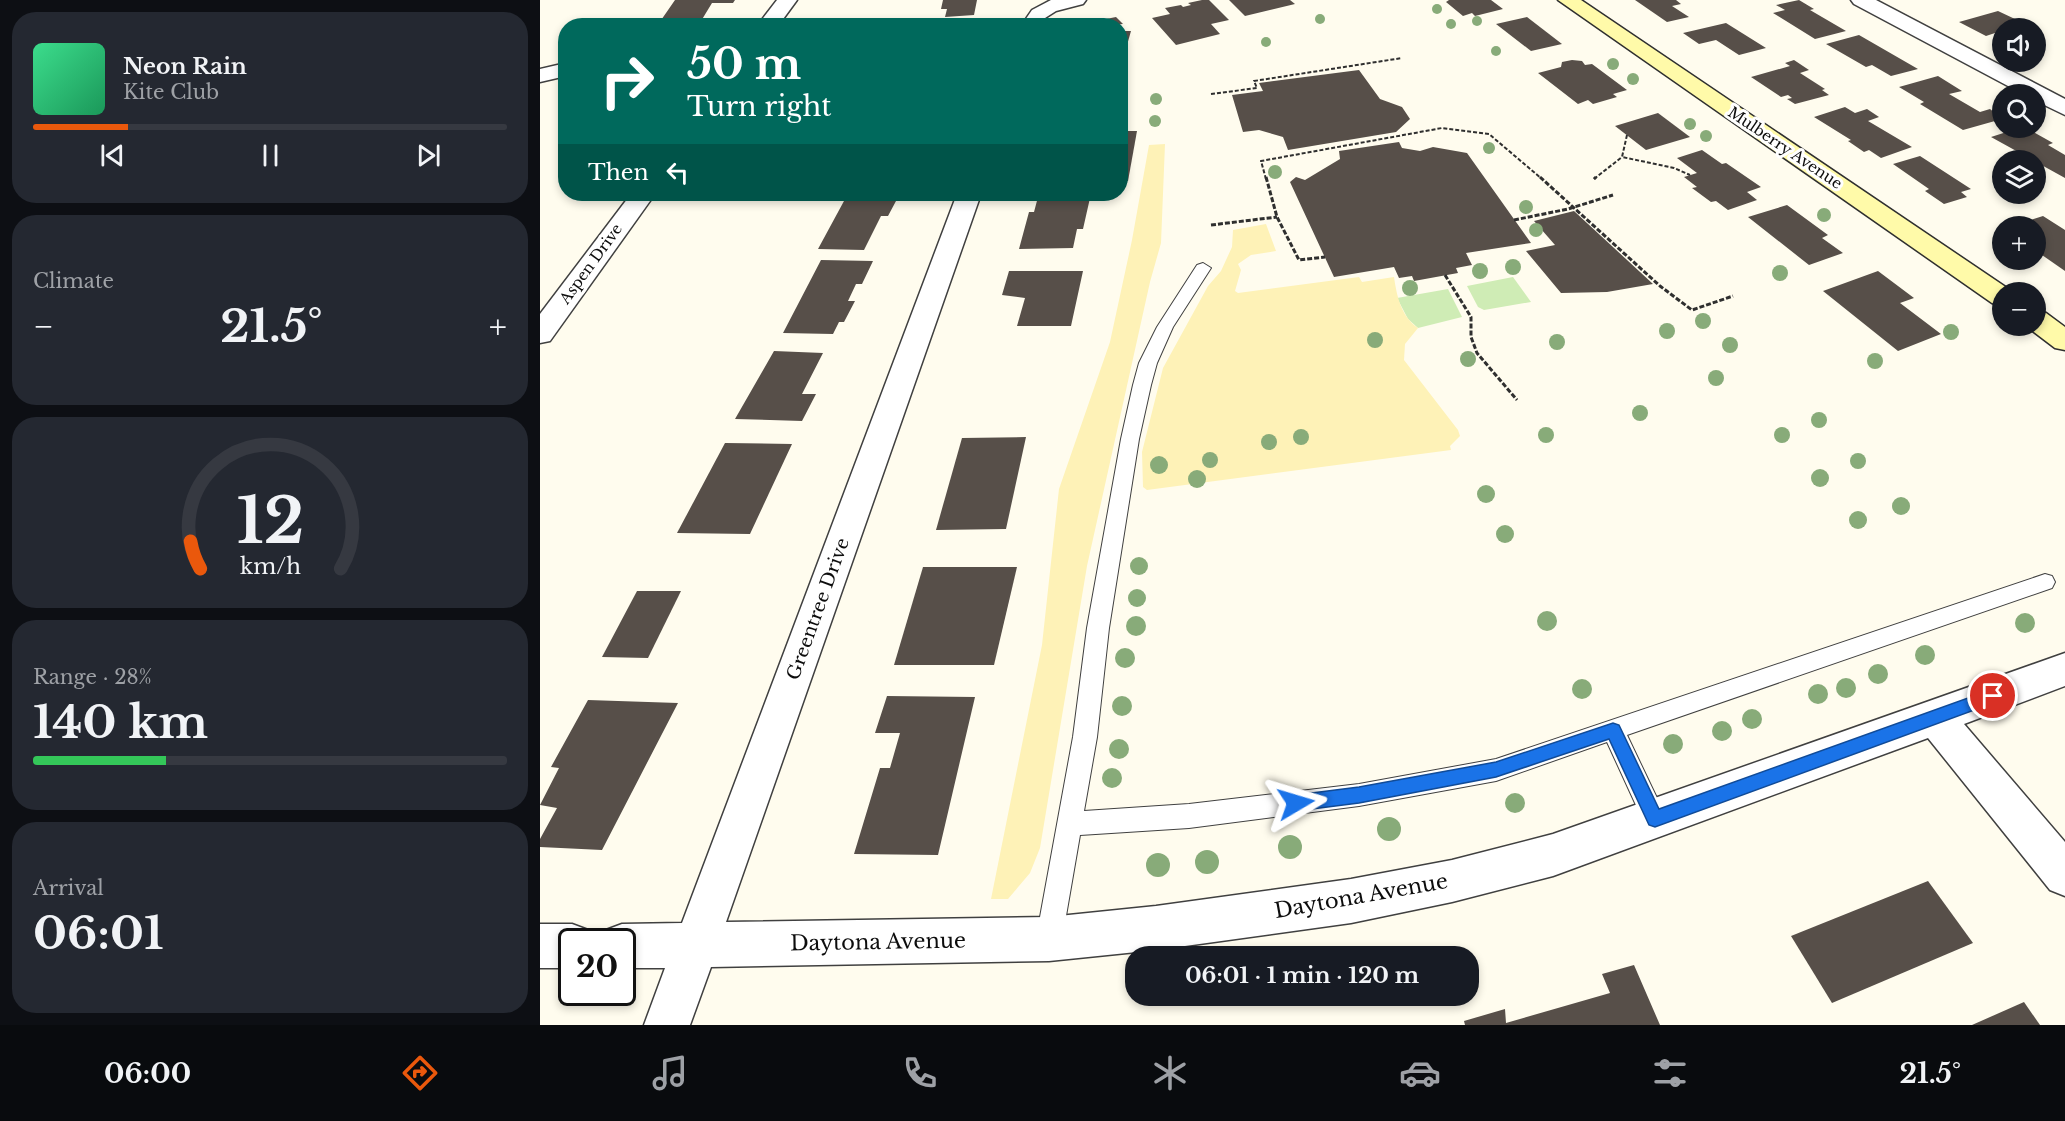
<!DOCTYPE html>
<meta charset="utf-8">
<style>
:root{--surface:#171b24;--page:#242831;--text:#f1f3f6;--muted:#9ea1a6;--line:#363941;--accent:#ea580c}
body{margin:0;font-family:"Libre Baskerville",serif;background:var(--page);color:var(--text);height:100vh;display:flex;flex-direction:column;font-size:22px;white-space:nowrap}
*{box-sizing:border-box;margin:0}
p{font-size:20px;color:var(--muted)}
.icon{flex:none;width:33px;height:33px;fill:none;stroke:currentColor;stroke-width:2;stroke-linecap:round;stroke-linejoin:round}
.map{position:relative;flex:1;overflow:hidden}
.sheet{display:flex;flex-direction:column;gap:12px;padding:12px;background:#0d0f14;width:540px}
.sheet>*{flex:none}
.guide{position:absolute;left:18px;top:18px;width:570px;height:183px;border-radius:24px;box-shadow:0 3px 9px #0003;background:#00695c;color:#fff;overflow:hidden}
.buttons{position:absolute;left:1452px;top:18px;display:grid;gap:12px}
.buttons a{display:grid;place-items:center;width:54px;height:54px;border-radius:50%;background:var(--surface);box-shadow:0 3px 9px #0003;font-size:30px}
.speed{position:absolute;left:18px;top:928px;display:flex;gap:12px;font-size:30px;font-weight:700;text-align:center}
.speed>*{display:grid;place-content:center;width:78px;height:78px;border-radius:50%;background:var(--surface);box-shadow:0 3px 9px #0003;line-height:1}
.speed .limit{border:3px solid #111;border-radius:9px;background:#fff;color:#111}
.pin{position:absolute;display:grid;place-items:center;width:51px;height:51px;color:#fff;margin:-26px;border:3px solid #fff;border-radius:50%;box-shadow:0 2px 6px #0007}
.me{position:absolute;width:66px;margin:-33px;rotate:83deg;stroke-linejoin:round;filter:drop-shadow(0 0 4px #0008)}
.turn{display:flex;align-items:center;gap:21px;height:126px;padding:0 30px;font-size:27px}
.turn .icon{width:78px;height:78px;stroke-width:2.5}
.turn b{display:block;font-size:42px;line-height:51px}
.then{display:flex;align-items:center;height:57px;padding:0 30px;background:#0003;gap:12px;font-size:22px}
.big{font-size:45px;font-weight:700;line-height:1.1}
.sheet .card{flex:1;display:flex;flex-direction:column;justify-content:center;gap:9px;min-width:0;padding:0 21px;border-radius:24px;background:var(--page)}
.sheet .dial{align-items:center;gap:0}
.dial svg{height:156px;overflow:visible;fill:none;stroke:var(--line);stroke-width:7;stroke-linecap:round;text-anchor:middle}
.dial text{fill:var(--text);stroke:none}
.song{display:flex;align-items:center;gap:18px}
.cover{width:72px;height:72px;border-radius:9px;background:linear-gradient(135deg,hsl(150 70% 55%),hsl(150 70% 35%))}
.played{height:6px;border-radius:3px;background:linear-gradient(90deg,var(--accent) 20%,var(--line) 20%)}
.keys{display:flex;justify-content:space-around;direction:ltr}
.heat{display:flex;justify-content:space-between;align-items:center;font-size:33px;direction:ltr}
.charge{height:9px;border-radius:4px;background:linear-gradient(90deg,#34c759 28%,var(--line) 0)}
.trip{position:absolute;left:585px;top:946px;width:354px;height:60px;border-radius:24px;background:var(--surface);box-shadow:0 3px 9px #0003;font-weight:700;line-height:60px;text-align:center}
.dock{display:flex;height:96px;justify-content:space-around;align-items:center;background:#090b0e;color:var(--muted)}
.dock .icon{width:42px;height:42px}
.dock .selected{color:var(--accent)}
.dock b{font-size:27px;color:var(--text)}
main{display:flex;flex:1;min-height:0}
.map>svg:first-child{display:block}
</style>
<main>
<section class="sheet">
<div class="card">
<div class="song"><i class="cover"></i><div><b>Neon Rain</b><p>Kite Club</p></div></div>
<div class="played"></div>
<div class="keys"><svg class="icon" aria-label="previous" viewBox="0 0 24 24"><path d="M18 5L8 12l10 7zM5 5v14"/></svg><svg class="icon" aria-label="pause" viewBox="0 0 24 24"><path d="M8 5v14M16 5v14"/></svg><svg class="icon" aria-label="next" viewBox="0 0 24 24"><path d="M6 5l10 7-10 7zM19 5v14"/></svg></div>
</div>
<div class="card"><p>Climate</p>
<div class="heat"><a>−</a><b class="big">21.5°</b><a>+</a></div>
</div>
<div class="card dial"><svg viewBox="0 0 100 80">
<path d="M14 69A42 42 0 1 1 86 69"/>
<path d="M14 69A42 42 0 0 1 9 55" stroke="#ea580c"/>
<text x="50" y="56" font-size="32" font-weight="700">12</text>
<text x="50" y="72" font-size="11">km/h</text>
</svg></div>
<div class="card"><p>Range · 28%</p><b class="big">140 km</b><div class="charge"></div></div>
<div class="card"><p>Arrival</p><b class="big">06:01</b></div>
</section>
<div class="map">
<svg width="1525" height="1025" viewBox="0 0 1525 1025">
<rect width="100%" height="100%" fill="#fffcee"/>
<!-- green -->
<g fill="#cfecb5">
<polygon points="973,277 991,302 944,310 938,307 927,286"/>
<polygon points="908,289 922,317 878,328 868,319 857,298"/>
</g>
<!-- sand -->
<g fill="#fef2b7">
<polygon points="625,144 621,243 610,282 547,566 500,848 490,873 468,899 451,899 502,645 519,489 570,342 592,240 609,145"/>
<path d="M 726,224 L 736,251 L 711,255 L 698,264 L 701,270 L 695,291 L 698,293 L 819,277 L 822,282 L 854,277 C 857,297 861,316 878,328 L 865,344 L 864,360 L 918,430 L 920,436 L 910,446 L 911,450 L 607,490 L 603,487 L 602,452 L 623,368 L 668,286 L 681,271 L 692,247 L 693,230 Z"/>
</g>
<!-- building -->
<g fill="#574f49">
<polygon points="135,0 195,0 193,3 172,3 158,26 117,26"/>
<polygon points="403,0 437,0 434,15 405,17 407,9 401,9"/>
<polygon points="662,0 669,0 689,20 671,24 680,34 636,45 612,18 630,14 625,8 641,5 643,7 651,5 648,3"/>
<polygon points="689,0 750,0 755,4 705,16"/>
<polygon points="909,0 951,0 963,9 935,16 932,13 923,16 906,2"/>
<polygon points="1095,0 1136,0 1141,4 1132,6 1149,17 1127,22"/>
<polygon points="1259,0 1274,9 1270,10 1306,31 1275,39 1233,13 1245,10 1236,5"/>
<polygon points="1458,11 1494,28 1462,28 1462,37 1455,33 1446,36 1419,22"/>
<polygon points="576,17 583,24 560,26 556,21"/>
<polygon points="987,17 1022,44 991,51 956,24"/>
<polygon points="1186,23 1226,48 1199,55 1176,40 1159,44 1143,33"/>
<polygon points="580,31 591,31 581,66 580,66"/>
<polygon points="1319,35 1378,69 1351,76 1332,65 1326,67 1286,44"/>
<polygon points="1032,60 1042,61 1045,65 1052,64 1087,90 1073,94 1077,97 1053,104 1048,100 1038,104 998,73 1021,67 1022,62"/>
<polygon points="1254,60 1269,70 1260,73 1285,89 1282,90 1289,95 1255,104 1247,99 1252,98 1248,95 1241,97 1211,77 1250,66 1245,63"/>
<polygon points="819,70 840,99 862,107 870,119 856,132 748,150 743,137 719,130 703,132 692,95 723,91 719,83"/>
<polygon points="1398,76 1422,91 1409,94 1440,112 1450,109 1462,119 1423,130 1380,104 1384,102 1359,87"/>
<polygon points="1305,107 1315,113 1327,109 1339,117 1328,121 1372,147 1341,158 1329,150 1324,152 1308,141 1311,140 1274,117"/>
<polygon points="1118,113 1150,137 1106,150 1075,126"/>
<polygon points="1479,128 1486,128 1513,143 1508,145 1525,155 1525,178 1451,137"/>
<polygon points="580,131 597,131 588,181 580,181"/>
<polygon points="859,142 862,148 880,151 893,147 927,153 991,243 926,253 932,265 916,268 918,273 874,281 872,276 859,278 854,267 794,277 750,182 756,177 765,180 800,159 799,151"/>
<polygon points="1162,150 1182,164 1186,163 1221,187 1207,192 1217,200 1188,210 1176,201 1171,202 1152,188 1157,187 1144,177 1157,173 1137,158"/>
<polygon points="1380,156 1431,189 1421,192 1427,197 1404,204 1385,191 1389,189 1353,164"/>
<polygon points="507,194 561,194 561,198 550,198 543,229 537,229 533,248 479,249 489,212 494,212 498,197 506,197"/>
<polygon points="304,201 356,201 348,216 341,216 324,250 278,249"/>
<polygon points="1247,205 1288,235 1282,238 1303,253 1269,265 1208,217"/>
<polygon points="1034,211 1113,284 1067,292 1021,293 986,251 1015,245 994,221"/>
<polygon points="1503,216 1525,230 1525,271 1502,255 1496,257 1496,226 1472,226"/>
<polygon points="281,260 333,261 322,284 316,284 308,301 315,301 304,322 299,322 293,334 243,333"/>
<polygon points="469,271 543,271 531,326 477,326 485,298 462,295"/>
<polygon points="1338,271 1374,298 1360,303 1401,334 1358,351 1283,291"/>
<polygon points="234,351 283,353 262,394 276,394 262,421 195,419"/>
<polygon points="486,437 466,529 396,530 422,438"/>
<polygon points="185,443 252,444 210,534 137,533"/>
<polygon points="383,567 477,567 454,665 354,665"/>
<polygon points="97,591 141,591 108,658 62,657"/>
<polygon points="347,696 435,697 398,855 314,854 340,768 350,768 360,733 335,733"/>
<polygon points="48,700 138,703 62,850 0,847 0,839 17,808 0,805 19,768 11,767"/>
<polygon points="1388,881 1433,943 1292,1003 1251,936"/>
<polygon points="1094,965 1120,1025 925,1025 924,1021 965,1009 966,1023 1070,993 1062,974"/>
<polygon points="1484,1002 1500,1025 1432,1025"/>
</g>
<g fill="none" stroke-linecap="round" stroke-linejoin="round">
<!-- lane casing -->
<g stroke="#404040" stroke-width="2">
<polygon id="lane" points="663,263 671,268 633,327 617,363 611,385 599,439 569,628 557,737 544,811 649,804 819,784 956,759 1505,574 1512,576 1515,582 1512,588 1087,735 1127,819 1124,827 1115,831 1106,827 1067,742 956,781 819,806 649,828 540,835 522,939 518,948 509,952 500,948 496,939 533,737 547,628 581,439 593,385 599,363 617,327 657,265"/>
</g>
<!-- street casing -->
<g stroke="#404040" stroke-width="3">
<g id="street">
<polygon points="237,0 257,0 238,26 217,26"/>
<polygon points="511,0 546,0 543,4 516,11 505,18 501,26 481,26 492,10"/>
<polygon points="1311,0 1336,0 1525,99 1525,115 1496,101 1496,94 1483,94 1314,4"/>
<polygon points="26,63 26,76 0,82 0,69"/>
<polygon points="91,194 115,194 10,341 0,343 0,314"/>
<polygon points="417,194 441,194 186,922 509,917 616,906 811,879 912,860 1013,834 1525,653 1525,686 1424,724 1525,842 1525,896 1510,890 1388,738 1013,876 912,902 811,923 616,950 509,961 171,967 150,1025 104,1025 125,968 82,968 82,942 61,942 66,930 82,924 142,923"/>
<polygon points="0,924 32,924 48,930 53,942 32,942 32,968 0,968"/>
</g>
</g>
<!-- secondary casing -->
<g stroke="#2f2f2f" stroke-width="3">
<g id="secondary">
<polygon points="1018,0 1041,0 1473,292 1462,292 1462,306 1452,303"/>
<polygon points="1496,310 1506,313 1525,327 1525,350 1515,348 1486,326 1496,326"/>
</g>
</g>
<!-- path-far1 -->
<g stroke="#2f2f2f" stroke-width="2" stroke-dasharray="4 2" stroke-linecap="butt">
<polyline points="671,94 717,88 714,81 862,58"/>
<polyline points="1087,135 1082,157 1134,168 1150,175"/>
<polyline points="726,179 721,161 902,128 949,134 1002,179"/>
<polyline points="1054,179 1082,157"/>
</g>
<!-- path -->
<g stroke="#2f2f2f" stroke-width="3" stroke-dasharray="5 2" stroke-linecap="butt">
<polyline points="726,177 737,217 759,260 785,257"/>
<polyline points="1000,177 1120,286 1152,310 1193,296"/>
<polyline points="1054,179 1056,177"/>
<polyline points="974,220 1028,209 1073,195"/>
<polyline points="671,225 737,217"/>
<polyline points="905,275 931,317 931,337 937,353 977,400"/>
</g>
<!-- lane -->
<use href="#lane" fill="#fff" fill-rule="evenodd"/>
<!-- street -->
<use href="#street" fill="#fff" fill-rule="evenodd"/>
<!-- secondary -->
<use href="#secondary" fill="#fffaa9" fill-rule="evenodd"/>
</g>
<!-- trees -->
<g fill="#88ab79">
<circle cx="897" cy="9" r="5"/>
<circle cx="780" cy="19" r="5"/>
<circle cx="937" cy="21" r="5"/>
<circle cx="911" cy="24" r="5"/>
<circle cx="726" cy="42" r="5"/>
<circle cx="956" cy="51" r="5"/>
<circle cx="1073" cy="64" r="6"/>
<circle cx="1093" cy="79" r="6"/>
<circle cx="616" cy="99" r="6"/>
<circle cx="615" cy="121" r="6"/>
<circle cx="1150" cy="124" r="6"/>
<circle cx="1166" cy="136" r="6"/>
<circle cx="949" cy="148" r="6"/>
<circle cx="735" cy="172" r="7"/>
<circle cx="986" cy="207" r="7"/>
<circle cx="1284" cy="215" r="7"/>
<circle cx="996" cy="230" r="7"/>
<circle cx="973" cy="267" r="8"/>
<circle cx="940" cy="271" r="8"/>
<circle cx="1240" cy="273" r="8"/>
<circle cx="870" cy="288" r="8"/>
<circle cx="1163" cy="321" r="8"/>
<circle cx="1127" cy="331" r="8"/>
<circle cx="1411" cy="332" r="8"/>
<circle cx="835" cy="340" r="8"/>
<circle cx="1017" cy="342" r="8"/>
<circle cx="1190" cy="345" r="8"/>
<circle cx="928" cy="359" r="8"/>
<circle cx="1335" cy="361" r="8"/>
<circle cx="1176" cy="378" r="8"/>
<circle cx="1100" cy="413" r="8"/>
<circle cx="1279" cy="420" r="8"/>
<circle cx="1006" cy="435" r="8"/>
<circle cx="1242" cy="435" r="8"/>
<circle cx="761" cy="437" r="8"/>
<circle cx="729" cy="442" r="8"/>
<circle cx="670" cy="460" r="8"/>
<circle cx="1318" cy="461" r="8"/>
<circle cx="619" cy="465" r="9"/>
<circle cx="1280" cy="478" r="9"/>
<circle cx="657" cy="479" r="9"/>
<circle cx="946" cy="494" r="9"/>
<circle cx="1361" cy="506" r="9"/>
<circle cx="1318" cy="520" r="9"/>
<circle cx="965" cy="534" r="9"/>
<circle cx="599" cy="566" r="9"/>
<circle cx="597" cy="598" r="9"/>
<circle cx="1007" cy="621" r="10"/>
<circle cx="1485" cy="623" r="10"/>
<circle cx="596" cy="626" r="10"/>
<circle cx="1385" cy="655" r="10"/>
<circle cx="585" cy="658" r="10"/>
<circle cx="1338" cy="674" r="10"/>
<circle cx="1306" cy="688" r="10"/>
<circle cx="1042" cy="689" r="10"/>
<circle cx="1278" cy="694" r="10"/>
<circle cx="582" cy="706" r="10"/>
<circle cx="1212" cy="719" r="10"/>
<circle cx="1182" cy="731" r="10"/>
<circle cx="1133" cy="744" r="10"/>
<circle cx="579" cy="749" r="10"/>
<circle cx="572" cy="778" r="10"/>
<circle cx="975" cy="803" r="10"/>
<circle cx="849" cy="829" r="12"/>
<circle cx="750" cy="847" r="12"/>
<circle cx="667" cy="862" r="12"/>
<circle cx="618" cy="865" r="12"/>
</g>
<!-- route -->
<polygon fill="#1a73e8" stroke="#114b97" stroke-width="1.5" points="1453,689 1459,691 1461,696 1459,701 1115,827 1109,825 1069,739 956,777 819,803 756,811 750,809 748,803 750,797 756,795 819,787 956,762 1073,723 1079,725 1119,809"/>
<g text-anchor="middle" stroke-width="6" stroke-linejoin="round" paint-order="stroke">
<!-- far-street labels -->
<g font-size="15" fill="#0d0d0d" stroke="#fff">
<text transform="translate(1245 148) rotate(34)" y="5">Mulberry Avenue</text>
<text transform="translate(51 264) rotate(-54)" y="5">Aspen Drive</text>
</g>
<!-- street labels -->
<g font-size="18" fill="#0d0d0d" stroke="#fff">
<text transform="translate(278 609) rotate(-70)" y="6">Greentree Drive</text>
</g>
<!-- near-street labels -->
<g font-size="21" fill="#0d0d0d" stroke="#fff">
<text transform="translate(821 896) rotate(-10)" y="7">Daytona Avenue</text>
<text transform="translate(338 942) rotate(-1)" y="7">Daytona Avenue</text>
</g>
</g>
</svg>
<div class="buttons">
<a><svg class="icon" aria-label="sound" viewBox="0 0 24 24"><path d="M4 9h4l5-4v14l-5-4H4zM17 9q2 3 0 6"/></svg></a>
<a><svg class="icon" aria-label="search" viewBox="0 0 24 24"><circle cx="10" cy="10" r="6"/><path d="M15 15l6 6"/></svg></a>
<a><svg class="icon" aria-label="layers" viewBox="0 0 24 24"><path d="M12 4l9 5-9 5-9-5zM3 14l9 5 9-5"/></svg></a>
<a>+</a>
<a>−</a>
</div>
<div class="speed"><div class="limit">20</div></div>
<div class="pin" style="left:1453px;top:696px;background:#d93025"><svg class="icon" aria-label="arrive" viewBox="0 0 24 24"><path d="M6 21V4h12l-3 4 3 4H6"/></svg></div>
<svg class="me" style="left:756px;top:803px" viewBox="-20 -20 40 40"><path d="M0-17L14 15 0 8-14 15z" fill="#1a73e8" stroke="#fff" stroke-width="4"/></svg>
<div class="trip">06:01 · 1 min · 120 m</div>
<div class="guide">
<div class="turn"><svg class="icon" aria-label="right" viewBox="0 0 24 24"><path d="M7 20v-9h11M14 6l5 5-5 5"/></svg><div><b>50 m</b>Turn right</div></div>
<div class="then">Then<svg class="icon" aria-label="left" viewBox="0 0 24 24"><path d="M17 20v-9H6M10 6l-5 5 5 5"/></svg></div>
</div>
</div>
</main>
<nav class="dock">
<b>06:00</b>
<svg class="icon selected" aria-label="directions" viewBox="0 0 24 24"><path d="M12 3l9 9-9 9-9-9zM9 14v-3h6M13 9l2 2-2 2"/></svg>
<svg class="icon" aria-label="music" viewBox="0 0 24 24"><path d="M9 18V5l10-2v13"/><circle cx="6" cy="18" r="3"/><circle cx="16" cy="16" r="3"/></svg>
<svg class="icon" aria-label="phone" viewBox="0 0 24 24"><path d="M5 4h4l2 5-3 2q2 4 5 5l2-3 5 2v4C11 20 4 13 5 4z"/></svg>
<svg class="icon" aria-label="climate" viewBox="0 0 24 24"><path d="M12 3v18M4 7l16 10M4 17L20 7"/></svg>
<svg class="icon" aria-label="car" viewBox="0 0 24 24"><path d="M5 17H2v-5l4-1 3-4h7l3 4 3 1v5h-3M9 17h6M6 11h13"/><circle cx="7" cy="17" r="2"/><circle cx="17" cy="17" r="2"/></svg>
<svg class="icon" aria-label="filters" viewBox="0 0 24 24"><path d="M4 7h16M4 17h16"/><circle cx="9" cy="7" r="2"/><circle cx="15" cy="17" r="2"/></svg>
<b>21.5°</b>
</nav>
